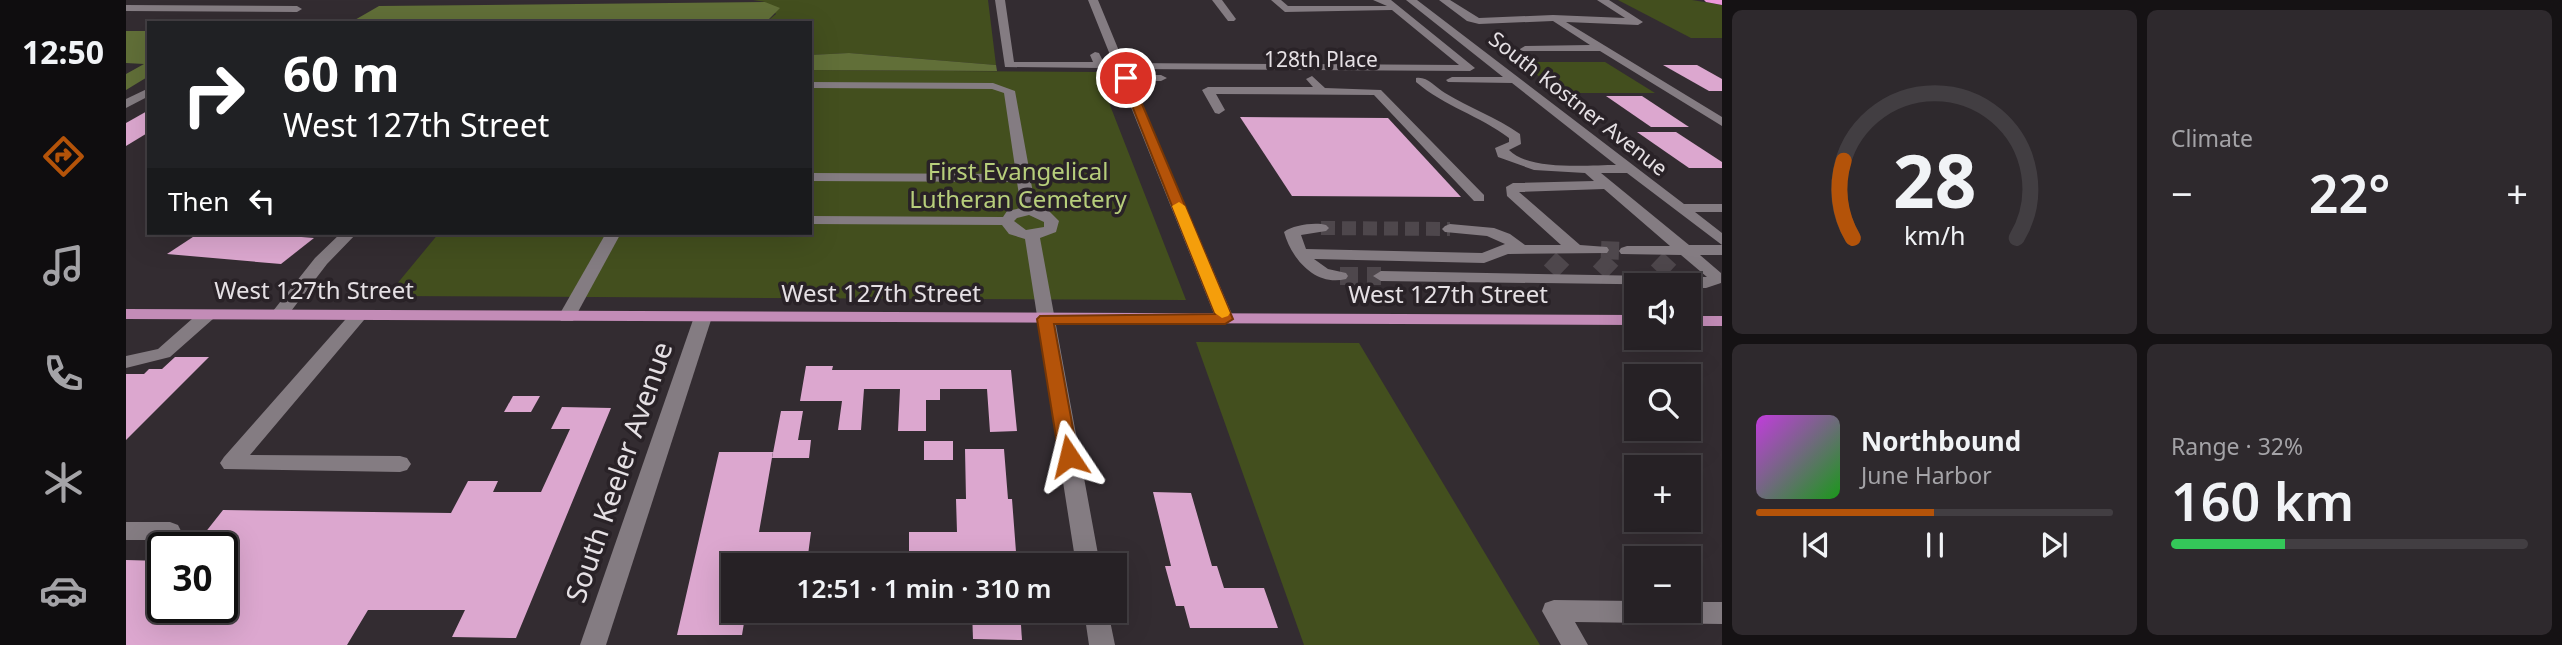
<!DOCTYPE html>
<meta charset="utf-8">
<style>
:root{--surface:#262125;--page:#2e292d;--text:#f1f3f6;--muted:#a4a3a7;--line:#423e42;--accent:#b45309}
body{margin:0;font-family:"Noto Sans",sans-serif;background:var(--page);color:var(--text);height:100vh;display:flex;flex-direction:column;font-size:26px;white-space:nowrap}
*{box-sizing:border-box;margin:0}
p{font-size:23px;color:var(--muted)}
.icon{flex:none;width:38px;height:38px;fill:none;stroke:currentColor;stroke-width:2;stroke-linecap:round;stroke-linejoin:round}
.map{position:relative;flex:1;overflow:hidden}
.side{display:flex;flex-direction:column;gap:10px;padding:10px;background:#151214;width:840px}
.side>*{flex:none}
.banner{position:absolute;left:21px;top:21px;width:665px;height:214px;border-radius:0px;box-shadow:0 7px 28px #0002,0 0 0 2px var(--line);background:#202124;color:#fff;overflow:hidden}
.controls{position:absolute;left:1498px;top:273px;display:grid;gap:14px}
.controls a{display:grid;place-items:center;width:77px;height:77px;border-radius:0px;background:var(--surface);box-shadow:0 7px 28px #0002,0 0 0 2px var(--line);font-size:35px}
.speed{position:absolute;left:21px;top:532px;display:flex;gap:14px;font-size:35px;font-weight:700;text-align:center}
.speed>*{display:grid;place-content:center;width:91px;height:91px;border-radius:50%;background:var(--surface);box-shadow:0 7px 28px #0002,0 0 0 2px var(--line);line-height:1}
.speed .limit{border:4px solid #111;border-radius:10px;background:#fff;color:#111}
.pin{position:absolute;display:grid;place-items:center;width:60px;height:60px;color:#fff;margin:-30px;border:4px solid #fff;border-radius:50%;box-shadow:0 2px 7px #0007}
.me{position:absolute;width:77px;margin:-38px;rotate:350deg;stroke-linejoin:round;filter:drop-shadow(0 0 5px #0008)}
.turn{display:flex;align-items:center;gap:24px;height:147px;padding:0 21px;font-size:32px}
.turn .icon{width:91px;height:91px;stroke-width:2.5}
.turn b{display:block;font-size:49px;line-height:60px}
.then{display:flex;align-items:center;height:66px;padding:0 21px;background:#0003;gap:14px;font-size:26px}
.big{font-size:52px;font-weight:600;line-height:1.1}
.side .widget{flex:1;display:flex;flex-direction:column;justify-content:center;gap:10px;min-width:0;padding:0 24px;border-radius:10px;background:var(--page)}
.side .dial{align-items:center;gap:0}
.dial svg{height:182px;overflow:visible;fill:none;stroke:var(--line);stroke-width:7;stroke-linecap:round;text-anchor:middle}
.dial text{fill:var(--text);stroke:none}
.song{display:flex;align-items:center;gap:21px}
.cover{width:84px;height:84px;border-radius:10px;background:linear-gradient(135deg,hsl(290 70% 55%),hsl(120 70% 35%))}
.played{height:7px;border-radius:4px;background:linear-gradient(90deg,var(--accent) 50%,var(--line) 50%)}
.keys{display:flex;justify-content:space-around;direction:ltr}
.heat{display:flex;justify-content:space-between;align-items:center;font-size:38px;direction:ltr}
.charge{height:10px;border-radius:5px;background:linear-gradient(90deg,#34c759 32%,var(--line) 0)}
.side .tiles{flex:1;display:grid;gap:10px;grid-template-columns:repeat(2,1fr)}
.trip{position:absolute;left:595px;top:553px;width:406px;height:70px;border-radius:0px;background:var(--surface);box-shadow:0 7px 28px #0002,0 0 0 2px var(--line);font-weight:600;line-height:70px;text-align:center}
main{display:flex;flex:1;min-height:0}
.dock{display:flex;flex-direction:column;width:126px;justify-content:space-around;align-items:center;background:#0f0d0f;color:var(--muted)}
.dock .icon{width:49px;height:49px}
.dock .on{color:var(--accent)}
.dock b{font-size:32px;color:var(--text)}
.map>svg:first-child{display:block}
</style>
<main>
<nav class="dock">
<b>12:50</b>
<svg class="icon on" aria-label="directions" viewBox="0 0 24 24"><path d="M12 3l9 9-9 9-9-9zM9 14v-3h6M13 9l2 2-2 2"/></svg>
<svg class="icon" aria-label="music" viewBox="0 0 24 24"><path d="M9 18V5l10-2v13"/><circle cx="6" cy="18" r="3"/><circle cx="16" cy="16" r="3"/></svg>
<svg class="icon" aria-label="phone" viewBox="0 0 24 24"><path d="M5 4h4l2 5-3 2q2 4 5 5l2-3 5 2v4C11 20 4 13 5 4z"/></svg>
<svg class="icon" aria-label="climate" viewBox="0 0 24 24"><path d="M12 3v18M4 7l16 10M4 17L20 7"/></svg>
<svg class="icon" aria-label="car" viewBox="0 0 24 24"><path d="M5 17H2v-5l4-1 3-4h7l3 4 3 1v5h-3M9 17h6M6 11h13"/><circle cx="7" cy="17" r="2"/><circle cx="17" cy="17" r="2"/></svg>
</nav>
<div class="map">
<svg width="1596" height="645" viewBox="0 0 1596 645">
<rect width="100%" height="100%" fill="#332c31"/>
<!-- green -->
<g fill="#434f1e">
<polygon points="627,0 862,0 870,65 723,53 684,55 684,23 639,23 650,14 639,2"/>
<polygon points="1492,0 1566,0 1596,5 1596,38 1565,38"/>
<polygon points="1393,62 1479,62 1529,93 1436,93"/>
<polygon points="684,70 971,72 1060,300 261,296 313,233 684,233"/>
<polygon points="1070,342 1233,343 1414,645 1178,645"/>
</g>
<!-- forest -->
<g fill="#616f38">
<polygon points="639,2 654,8 639,23 135,23 227,21 253,6"/>
<polygon points="0,31 23,31 23,76 0,90 0,74 18,64 0,63"/>
<polygon points="723,53 870,65 871,71 684,70 684,55"/>
</g>
<!-- building -->
<g fill="#dca7cf">
<polygon points="1537,65 1571,65 1596,79 1596,91 1583,91"/>
<polygon points="1480,96 1516,96 1563,127 1525,127"/>
<polygon points="23,110 23,132 0,146 0,123"/>
<polygon points="1114,117 1262,118 1335,197 1166,196"/>
<polygon points="1511,132 1550,132 1596,162 1596,168 1563,168"/>
<polygon points="73,233 124,233 188,238 155,264 41,254"/>
<polygon points="49,357 83,357 0,440 0,374 18,374 23,369 36,369"/>
<polygon points="680,366 707,366 706,370 885,370 891,431 864,432 861,389 814,389 814,400 800,400 800,431 772,431 774,389 738,389 735,430 712,430 716,401 674,401"/>
<polygon points="387,396 414,396 405,412 378,412"/>
<polygon points="436,407 485,408 390,638 326,637 339,610 242,610 221,645 0,645 0,560 37,561 37,607 96,607 96,548 67,548 97,510 325,513 342,481 372,481 367,492 415,492 444,429 425,429"/>
<polygon points="655,411 677,411 672,440 685,440 683,458 646,458"/>
<rect x="798" y="441" width="29" height="19"/>
<polygon points="839,449 878,449 882,499 886,499 891,565 831,565 830,555 783,555 783,532 831,532 830,499 840,499"/>
<polygon points="593,452 647,452 633,532 685,532 682,555 629,555 627,565 607,565 607,611 620,611 616,635 551,635"/>
<polygon points="1027,492 1065,493 1086,566 1091,566 1098,588 1138,588 1152,628 1064,628 1058,606 1050,606 1039,566 1045,566"/>
<polygon points="846,611 894,611 896,640 847,639"/>
</g>
<g fill="none" stroke-linecap="round" stroke-linejoin="round">
<!-- minor-tunnel-far1 -->
<polyline stroke="#4e474c" stroke-width="14" stroke-dasharray="14 7" stroke-linecap="butt" points="1195,228 1324,229"/>
<!-- minor-tunnel -->
<g stroke="#4e474c" stroke-width="18" stroke-dasharray="18 9" stroke-linecap="butt">
<polyline points="1475,250 1501,251"/>
<polyline points="1424,259 1439,273"/>
<polyline points="1531,259 1547,274"/>
<polyline points="1473,260 1488,274"/>
<polyline points="1214,276 1255,276"/>
</g>
<!-- minor -->
<g fill="#847c82" fill-rule="evenodd">
<polygon points="869,0 879,0 888,62 967,62 964,55 969,52 973,53 979,65 974,68 879,67"/>
<polygon points="962,0 972,0 998,63 1333,65 1266,10 1159,12 1145,0 1155,0 1162,6 1261,6 1247,0 1265,0 1349,68 1344,71 1001,69 1003,75 1035,75 1041,78 1035,81 1006,81 1108,319 1099,324 1090,319"/>
<polygon points="1086,0 1096,0 1110,19 1108,21 1102,21"/>
<path d="M 1280,0 L 1291,0 L 1558,204 L 1596,204 L 1596,212 L 1569,212 L 1596,233 L 1596,245 L 1501,173 L 1475,173 L 1563,245 L 1596,245 L 1596,255 L 1574,255 L 1595,273 L 1595,283 L 1580,288 L 1563,288 L 1563,285 L 1255,281 L 1247,276 L 1255,271 L 1581,277 L 1555,255 L 1495,254 L 1493,251 L 1495,248 L 1501,246 L 1544,246 L 1478,189 L 1393,192 L 1454,245 L 1481,247 L 1483,250 L 1481,253 L 1382,254 L 1358,263 L 1188,259 L 1202,269 L 1220,273 L 1222,276 L 1220,279 C 1189,287 1165,258 1158,232 C 1167,225 1189,222 1200,225 L 1203,228 L 1200,231 L 1175,235 L 1180,249 L 1356,253 L 1379,244 L 1361,236 L 1319,232 L 1316,229 L 1319,226 L 1324,224 L 1368,228 L 1384,234 L 1399,245 L 1435,245 L 1381,196 L 1380,187 L 1387,183 L 1468,181 L 1459,173 L 1408,170 L 1372,157 L 1369,148 L 1383,142 L 1383,138 C 1354,116 1318,106 1290,82 L 1290,78 C 1301,76 1309,87 1319,93 C 1343,108 1370,117 1394,134 L 1395,144 L 1383,150 C 1403,171 1462,165 1490,165 L 1386,83 L 1322,82 L 1320,80 L 1326,77 L 1377,77 Z"/>
<polygon points="1313,0 1324,0 1353,18 1427,15 1499,18 1471,0 1483,0 1517,22 1512,25 1440,22 1596,117 1596,126 1474,51 1395,51 1394,49 1399,46 1464,45 1427,21 1353,24 1341,21"/>
<polygon points="0,5 171,6 176,9 171,12 0,11"/>
<polygon points="1186,76 1199,88 1255,90 1358,195 1358,201 1348,201 1248,95 1090,94 1099,110 1093,114 1089,113 1076,90 1082,87 1187,87 1180,79"/>
<path d="M 684,82 L 867,83 L 889,91 L 904,174 L 924,174 L 931,178 L 924,182 L 905,182 L 910,208 L 923,211 L 933,221 L 930,232 L 914,238 L 974,565 L 950,565 L 899,239 L 883,234 L 876,225 L 684,224 L 684,216 L 877,217 L 881,211 L 895,208 L 891,182 L 684,181 L 684,173 L 890,174 L 878,93 L 866,89 L 684,88 ZM 903,215 L 918,222 L 918,227 L 900,230 L 888,221 L 891,218 Z"/>
<polygon points="23,88 23,96 0,108 0,99"/>
<polygon points="215,233 231,233 201,264 159,319 147,319 144,315 147,311 189,258"/>
<polygon points="480,233 495,233 447,321 435,321 432,317"/>
<polygon points="81,310 87,311 90,315 87,319 44,357 0,368 0,356 32,349 75,311"/>
<polygon points="232,311 241,316 238,320 124,455 274,456 281,458 285,464 281,470 274,472 98,469 94,463 98,457 226,312"/>
<polygon points="577,312 586,317 480,645 454,645 568,317"/>
<polygon points="0,522 44,522 52,525 55,531 52,537 44,540 0,540"/>
<polygon points="1428,600 1510,601 1510,611 1563,611 1563,602 1596,602 1596,624 1449,622 1462,645 1435,645 1416,611 1419,603"/>
<polygon points="958,611 982,611 989,645 963,645"/>
</g>
<!-- major -->
<g fill="#c38cb7" fill-rule="evenodd">
<polygon points="0,309 1510,315 1510,325 0,319"/>
<rect x="1563" y="316" width="33" height="10"/>
</g>
<!-- highway -->
<polygon fill="#ed97da" fill-rule="evenodd" points="1578,0 1596,0 1596,5 1580,2"/>
</g>
<!-- route -->
<polygon fill="#b45309" stroke="#753606" stroke-width="2" points="1000,75 1005,78 1107,319 1099,324 928,324 952,456 943,463 933,456 911,319 914,316 1089,314 995,78"/>
<!-- slow -->
<polygon fill="#f59e0b" points="1053,202 1059,206 1104,313 1102,316 1096,318 1089,313 1046,206"/>
<g text-anchor="middle" stroke-width="7" stroke-linejoin="round" paint-order="stroke">
<!-- far-street labels -->
<g font-size="21" fill="#e5e0e4" stroke="#292227">
<text x="1195" y="67">128th Place</text>
<text transform="translate(1452 104) rotate(38)" y="7">South Kostner Avenue</text>
</g>
<!-- park labels -->
<g font-size="24" fill="#b7ce7b" stroke="#292227">
<text x="892" y="180">First Evangelical<tspan x="892" dy="28">Lutheran Cemetery</tspan></text>
</g>
<!-- street labels -->
<g font-size="24" fill="#e5e0e4" stroke="#292227">
<text x="188" y="299">West 127th Street</text>
<text x="755" y="302">West 127th Street</text>
<text x="1322" y="303">West 127th Street</text>
</g>
<!-- near-street labels -->
<g font-size="28" fill="#e5e0e4" stroke="#292227">
<text transform="translate(493 472) rotate(-71)" y="10">South Keeler Avenue</text>
</g>
</g>
</svg>
<div class="controls">
<a><svg class="icon" aria-label="sound" viewBox="0 0 24 24"><path d="M4 9h4l5-4v14l-5-4H4zM17 9q2 3 0 6"/></svg></a>
<a><svg class="icon" aria-label="search" viewBox="0 0 24 24"><circle cx="10" cy="10" r="6"/><path d="M15 15l6 6"/></svg></a>
<a>+</a>
<a>−</a>
</div>
<div class="speed"><div class="limit">30</div></div>
<div class="pin" style="left:1000px;top:78px;background:#d93025"><svg class="icon" aria-label="arrive" viewBox="0 0 24 24"><path d="M6 21V4h12l-3 4 3 4H6"/></svg></div>
<svg class="me" style="left:943px;top:456px" viewBox="-20 -20 40 40"><path d="M0-17L14 15 0 8-14 15z" fill="#b45309" stroke="#fff" stroke-width="4"/></svg>
<div class="trip">12:51 · 1 min · 310 m</div>
<div class="banner">
<div class="turn"><svg class="icon" aria-label="right" viewBox="0 0 24 24"><path d="M7 20v-9h11M14 6l5 5-5 5"/></svg><div><b>60 m</b>West 127th Street</div></div>
<div class="then">Then<svg class="icon" aria-label="left" viewBox="0 0 24 24"><path d="M17 20v-9H6M10 6l-5 5 5 5"/></svg></div>
</div>
</div>
<section class="side">
<div class="tiles">
<div class="widget dial"><svg viewBox="0 0 100 80">
<path d="M14 69A42 42 0 1 1 86 69"/>
<path d="M14 69A42 42 0 0 1 10 35" stroke="#b45309"/>
<text x="50" y="56" font-size="32" font-weight="700">28</text>
<text x="50" y="72" font-size="11">km/h</text>
</svg></div>
<div class="widget"><p>Climate</p>
<div class="heat"><a>−</a><b class="big">22°</b><a>+</a></div>
</div>
<div class="widget">
<div class="song"><i class="cover"></i><div><b>Northbound</b><p>June Harbor</p></div></div>
<div class="played"></div>
<div class="keys"><svg class="icon" aria-label="previous" viewBox="0 0 24 24"><path d="M18 5L8 12l10 7zM5 5v14"/></svg><svg class="icon" aria-label="pause" viewBox="0 0 24 24"><path d="M8 5v14M16 5v14"/></svg><svg class="icon" aria-label="next" viewBox="0 0 24 24"><path d="M6 5l10 7-10 7zM19 5v14"/></svg></div>
</div>
<div class="widget"><p>Range · 32%</p><b class="big">160 km</b><div class="charge"></div></div>
</div>
</section>
</main>
